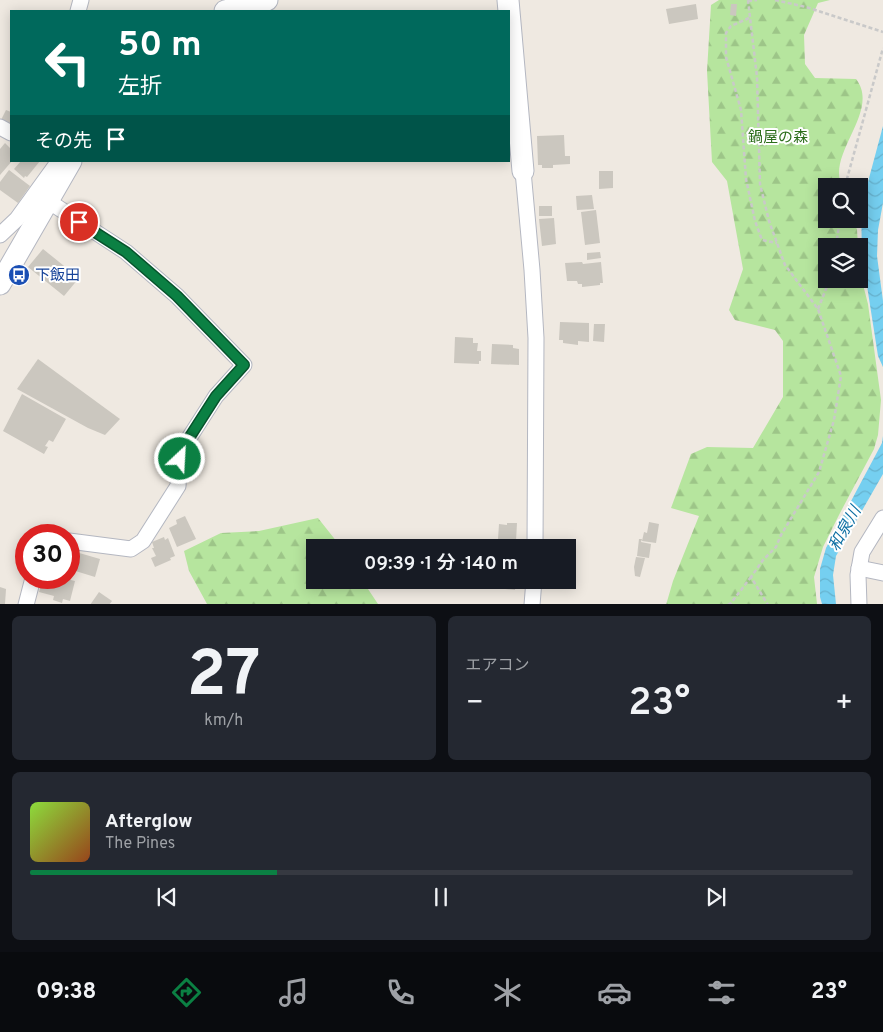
<!DOCTYPE html>
<html lang="ja">
<meta charset="utf-8">
<style>
:root{--surface:#171b24;--page:#242831;--text:#f1f3f6;--muted:#9ea1a6;--line:#363941;--accent:#0b8043}
body{margin:0;font-family:Overpass,"Noto Sans JP",sans-serif;background:var(--page);color:var(--text);height:100vh;display:flex;flex-direction:column;font-size:19px;white-space:nowrap}
*{box-sizing:border-box;margin:0}
p{font-size:16px;color:var(--muted)}
.icon{flex:none;width:28px;height:28px;fill:none;stroke:currentColor;stroke-width:2;stroke-linecap:round;stroke-linejoin:round}
.map{position:relative;height:604px;overflow:hidden}
.sheet{display:flex;flex-direction:column;gap:12px;padding:12px;background:#0d0f14;flex:1}
.sheet>*{flex:none}
.guide{position:absolute;left:10px;top:10px;width:500px;height:152px;border-radius:0px;box-shadow:0 2px 12px #0003;background:#00695c;color:#fff;overflow:hidden}
.buttons{position:absolute;left:818px;top:178px;display:grid;gap:10px}
.buttons a{display:grid;place-items:center;width:50px;height:50px;border-radius:0px;background:var(--surface);box-shadow:0 2px 12px #0003;font-size:25px}
.speed{position:absolute;left:15px;top:524px;display:flex;gap:10px;font-size:25px;font-weight:700;text-align:center}
.speed>*{display:grid;place-content:center;width:65px;height:65px;border-radius:50%;background:var(--surface);box-shadow:0 2px 12px #0003;line-height:1}
.speed .limit{border:8px solid #d22;background:#fff;color:#111}
.pin{position:absolute;display:grid;place-items:center;width:42px;height:42px;color:#fff;margin:-21px;border:2px solid #fff;border-radius:50%;box-shadow:0 1px 5px #0007}
.me{position:absolute;width:55px;margin:-28px;rotate:25deg;stroke-linejoin:round;filter:drop-shadow(0 0 4px #0008)}
.turn{display:flex;align-items:center;gap:18px;height:105px;padding:0 25px;font-size:22px}
.turn .icon{width:65px;height:65px;stroke-width:2.5}
.turn b{display:block;font-size:35px;line-height:42px}
.then{display:flex;align-items:center;height:48px;padding:0 25px;background:#0003;gap:10px;font-size:19px}
.big{font-size:38px;font-weight:600;line-height:1.1}
.sheet .tile{flex:1;display:flex;flex-direction:column;justify-content:center;gap:8px;min-width:0;padding:0 18px;border-radius:8px;background:var(--page)}
.sheet .dial{align-items:center;gap:0}
.dial b{font-size:65px;line-height:1}
.song{display:flex;align-items:center;gap:15px}
.cover{width:60px;height:60px;border-radius:8px;background:linear-gradient(135deg,hsl(90 70% 55%),hsl(20 70% 35%))}
.played{height:5px;border-radius:2px;background:linear-gradient(90deg,var(--accent) 30%,var(--line) 30%)}
.keys{display:flex;justify-content:space-around;direction:ltr}
.heat{display:flex;justify-content:space-between;align-items:center;font-size:28px;direction:ltr}
.sheet .tiles{flex:1;display:grid;gap:12px;grid-template-columns:1fr 1fr}
.tile:last-child{grid-column:span 2}
.trip{position:absolute;left:306px;top:539px;width:270px;height:50px;border-radius:0px;background:var(--surface);box-shadow:0 2px 12px #0003;font-weight:600;line-height:50px;text-align:center}
.tabs{display:flex;height:80px;justify-content:space-around;align-items:center;background:#090b0e;color:var(--muted)}
.tabs .icon{width:35px;height:35px}
.tabs .current{color:var(--accent)}
.tabs b{font-size:22px;color:var(--text)}
.map>svg:first-child{display:block}
</style>
<div class="map">
<svg width="883" height="605" viewBox="0 0 883 605">
<defs>
<pattern id="forest-firs" width="22" height="20" patternUnits="userSpaceOnUse" patternTransform="scale(1.25)"><rect width="22" height="20" fill="#b6e59e"/><path d="M5 1l3.5 6h-7zM16 11l3.5 6h-7z" fill="#9dc588"/></pattern>
<pattern id="water-waves" width="16" height="10" patternUnits="userSpaceOnUse" patternTransform="scale(1.25)"><rect width="16" height="10" fill="#75cff0"/><path d="M0 5q4-4 8 0t8 0" fill="none" stroke="#66b2ce"/></pattern>
</defs>
<rect width="100%" height="100%" fill="#efe9e1"/>
<!-- forest -->
<g fill="url(#forest-firs)">
<path d="M 719,0 L 830,0 L 818,3 L 804,35 L 805,64 L 815,78 L 856,79 C 881,111 826,154 842,186 L 826,186 L 826,219 L 854,219 L 857,230 L 858,246 L 826,246 L 826,279 L 859,279 L 859,269 L 868,304 L 881,400 L 878,435 L 874,449 L 840,513 L 823,547 L 814,577 L 817,604 L 666,605 L 673,581 L 699,516 L 671,508 L 691,454 L 707,447 L 753,448 L 783,397 L 783,341 L 775,330 L 735,320 L 729,310 L 743,269 L 727,181 L 712,162 L 707,71 L 711,5 Z"/>
<polygon points="318,518 341,547 315,548 315,580 362,580 378,604 207,604 189,571 184,551 221,533 259,531"/>
</g>
<!-- water -->
<g fill="url(#water-waves)">
<polygon points="883,126 883,203 878,230 877,256 883,301 883,367 878,356 862,254 861,208"/>
<polygon points="883,436 883,474 836,556 833,575 836,604 822,604 820,597 820,569 826,548 882,443"/>
</g>
<!-- building -->
<g fill="#cbc7bf">
<polygon points="696,4 698,19 669,24 666,9"/>
<polygon points="731,4 737,4 736,16 730,15"/>
<polygon points="6,110 11,112 11,127 0,122"/>
<polygon points="564,135 565,156 570,156 570,164 553,165 553,168 542,168 542,165 538,165 537,136"/>
<polygon points="5,143 11,149 12,161 0,175 0,149"/>
<polygon points="21,161 40,161 27,177 25,176 24,178 14,169"/>
<polygon points="9,170 30,186 18,203 0,190 0,182"/>
<polygon points="599,171 613,171 613,188 599,189"/>
<polygon points="592,195 594,209 577,210 576,196"/>
<rect x="539" y="206" width="13" height="10"/>
<polygon points="596,210 600,243 585,245 581,212"/>
<polygon points="554,218 556,244 542,246 539,219"/>
<polygon points="43,249 79,278 64,296 28,267"/>
<polygon points="600,252 601,258 587,260 587,253"/>
<polygon points="582,262 583,264 601,262 603,283 600,283 600,285 582,287 582,284 578,284 577,281 567,281 565,263"/>
<polygon points="560,322 589,323 589,342 578,341 578,345 563,343 563,340 559,340"/>
<polygon points="594,324 605,324 604,342 593,341"/>
<polygon points="455,337 473,338 473,343 478,343 477,351 481,351 481,361 479,361 479,364 454,363"/>
<polygon points="492,344 513,345 513,348 519,349 519,365 491,364"/>
<polygon points="38,359 120,419 105,435 88,428 17,389"/>
<polygon points="22,394 66,419 53,442 49,440 45,446 48,447 44,454 3,431"/>
<polygon points="185,516 196,539 177,547 169,528 177,524 176,520"/>
<polygon points="649,522 659,524 656,543 642,541 644,532 647,533"/>
<polygon points="507,523 517,523 516,541 498,539 499,524 507,525"/>
<polygon points="164,537 165,540 168,538 175,556 170,558 171,560 155,567 151,558 156,556 152,548 154,548 152,542"/>
<polygon points="639,539 642,539 641,542 651,544 649,558 637,556"/>
<polygon points="498,543 516,544 516,548 498,548"/>
<polygon points="69,550 100,559 95,577 69,569"/>
<polygon points="636,557 645,558 640,577 635,576 634,567"/>
<polygon points="43,578 62,578 75,581 70,601 63,599 62,603 53,600 54,596 39,592"/>
<polygon points="495,580 516,580 515,590 495,588"/>
<polygon points="0,587 6,589 5,604 0,604"/>
<polygon points="99,592 112,601 109,605 90,605"/>
</g>
<g fill="none" stroke-linecap="round" stroke-linejoin="round">
<!-- street casing -->
<g stroke="#b4b7c1" stroke-width="17">
<g id="street">
<polyline points="78,11 81,0"/>
<polyline points="0,127 11,133"/>
<polyline points="523,171 532,270 536,338 535,548"/>
<polyline points="48,201 126,252 177,296 244,365 216,396 182,449 180,459 178,486 143,541 131,549 69,541"/>
<polyline points="0,235 17,219 59,161"/>
<polyline points="859,568 883,573"/>
<polyline points="26,605 33,578"/>
<polyline points="532,605 534,580"/>
<polyline points="859,605 858,575 862,552 883,518"/>
</g>
</g>
<!-- secondary casing -->
<g stroke="#b4b7c1" stroke-width="23">
<g id="secondary">
<polyline points="508,0 523,171"/>
<polyline points="225,11 267,0"/>
<polyline points="0,284 71,161"/>
</g>
</g>
<!-- path -->
<g stroke="#c9c9c9" stroke-width="2.5" stroke-dasharray="4 2.5" stroke-linecap="butt">
<polyline points="748,0 757,77 760,184 769,221 785,265 818,309 841,376 834,420 819,472 781,535 776,547 763,560 751,577 768,605"/>
<polyline points="775,0 806,7 883,32"/>
<polyline points="748,1 757,0"/>
<polyline points="749,18 731,26 726,33 726,57 741,110 746,179 755,221 762,240 777,243"/>
<polyline points="845,186 883,48"/>
<polyline points="836,246 840,219"/>
<polyline points="818,309 830,279"/>
<polyline points="728,605 731,603 751,577"/>
</g>
<!-- street -->
<use href="#street" stroke="#fff" stroke-width="15"/>
<!-- secondary -->
<use href="#secondary" stroke="#fff" stroke-width="21"/>
</g>
<g fill="none" stroke-linecap="round" stroke-linejoin="round">
<!-- route casing -->
<g stroke="#07532c" stroke-width="12">
<polyline id="route" points="79,222 126,252 177,296 244,365 216,396 182,449 180,459"/>
</g>
<!-- route -->
<use href="#route" stroke="#0b8043" stroke-width="9"/>
</g>
<!-- icons -->
<defs>
<g id="bus-disc" transform="scale(1.125)"><circle r="9.5" fill="#1a4fb4" stroke="#fff"/><path d="M-5-6H5V4H4V6H2V4H-2V6H-4V4H-5ZM-3.5-4V0h7V-4ZM-3.5 1.2v1.5H-2V1.2ZM2 1.2v1.5H3.5V1.2Z" fill="#fff"/></g>
</defs>
<g fill-rule="evenodd">
<use href="#bus-disc" x="19" y="275"/>
</g>
<g text-anchor="middle" stroke-width="4" stroke-linejoin="round" paint-order="stroke">
<!-- park labels -->
<g font-size="15" fill="#2c6e1b" stroke="#fff">
<text x="778" y="142">鍋屋の森</text>
</g>
<!-- transit labels -->
<g font-size="15" fill="#164399" stroke="#fff" text-anchor="start">
<text x="35" y="280">下飯田</text>
</g>
<!-- water labels -->
<g font-size="16" font-style="italic" fill="#0d6fa3" stroke="#fff">
<text transform="translate(844 528) rotate(-61)" y="6">和泉川</text>
</g>
</g>
</svg>
<div class="buttons">
<a><svg class="icon" aria-label="search" viewBox="0 0 24 24"><circle cx="10" cy="10" r="6"/><path d="M15 15l6 6"/></svg></a>
<a><svg class="icon" aria-label="layers" viewBox="0 0 24 24"><path d="M12 4l9 5-9 5-9-5zM3 14l9 5 9-5"/></svg></a>
</div>
<div class="speed"><div class="limit">30</div></div>
<div class="pin" style="left:79px;top:222px;background:#d93025"><svg class="icon" aria-label="arrive" viewBox="0 0 24 24"><path d="M6 21V4h12l-3 4 3 4H6"/></svg></div>
<svg class="me" style="left:180px;top:459px" viewBox="-20 -20 40 40"><circle r="17" fill="#0b8043" stroke="#fff" stroke-width="3"/><path d="M0-11L8 9 0 5-8 9z" fill="#fff"/></svg>
<div class="trip">09:39 · 1 分 · 140 m</div>
<div class="guide">
<div class="turn"><svg class="icon" aria-label="left" viewBox="0 0 24 24"><path d="M17 20v-9H6M10 6l-5 5 5 5"/></svg><div><b>50 m</b>左折</div></div>
<div class="then">その先<svg class="icon" aria-label="arrive" viewBox="0 0 24 24"><path d="M6 21V4h12l-3 4 3 4H6"/></svg></div>
</div>
</div>
<section class="sheet">
<div class="tiles">
<div class="tile dial"><b>27</b><p>km/h</p></div>
<div class="tile"><p>エアコン</p>
<div class="heat"><a>−</a><b class="big">23°</b><a>+</a></div>
</div>
<div class="tile">
<div class="song"><i class="cover"></i><div><b>Afterglow</b><p>The Pines</p></div></div>
<div class="played"></div>
<div class="keys"><svg class="icon" aria-label="previous" viewBox="0 0 24 24"><path d="M18 5L8 12l10 7zM5 5v14"/></svg><svg class="icon" aria-label="pause" viewBox="0 0 24 24"><path d="M8 5v14M16 5v14"/></svg><svg class="icon" aria-label="next" viewBox="0 0 24 24"><path d="M6 5l10 7-10 7zM19 5v14"/></svg></div>
</div>
</div>
</section>
<nav class="tabs">
<b>09:38</b>
<svg class="icon current" aria-label="directions" viewBox="0 0 24 24"><path d="M12 3l9 9-9 9-9-9zM9 14v-3h6M13 9l2 2-2 2"/></svg>
<svg class="icon" aria-label="music" viewBox="0 0 24 24"><path d="M9 18V5l10-2v13"/><circle cx="6" cy="18" r="3"/><circle cx="16" cy="16" r="3"/></svg>
<svg class="icon" aria-label="phone" viewBox="0 0 24 24"><path d="M5 4h4l2 5-3 2q2 4 5 5l2-3 5 2v4C11 20 4 13 5 4z"/></svg>
<svg class="icon" aria-label="climate" viewBox="0 0 24 24"><path d="M12 3v18M4 7l16 10M4 17L20 7"/></svg>
<svg class="icon" aria-label="car" viewBox="0 0 24 24"><path d="M5 17H2v-5l4-1 3-4h7l3 4 3 1v5h-3M9 17h6M6 11h13"/><circle cx="7" cy="17" r="2"/><circle cx="17" cy="17" r="2"/></svg>
<svg class="icon" aria-label="filters" viewBox="0 0 24 24"><path d="M4 7h16M4 17h16"/><circle cx="9" cy="7" r="2"/><circle cx="15" cy="17" r="2"/></svg>
<b>23°</b>
</nav>
